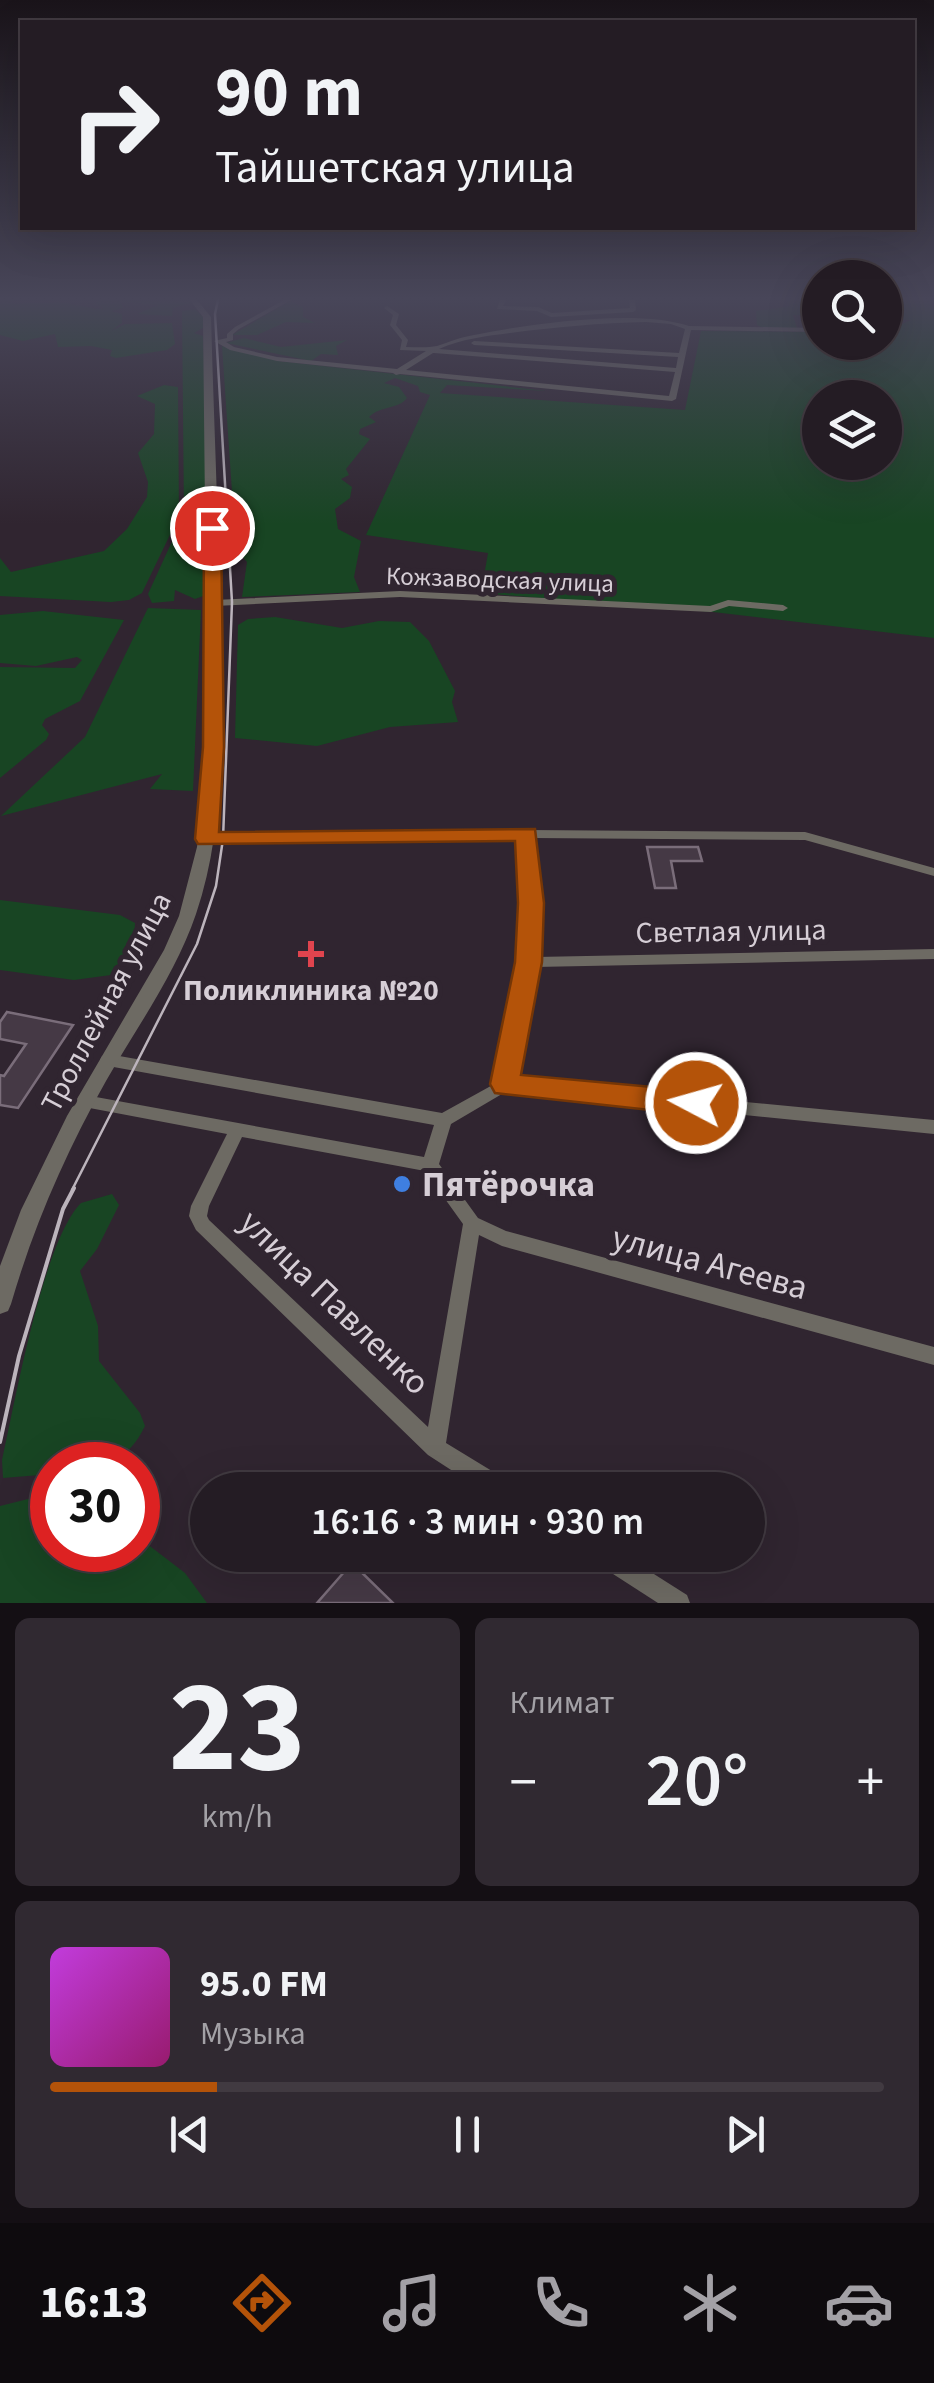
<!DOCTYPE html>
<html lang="ru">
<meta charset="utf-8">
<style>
:root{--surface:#241c24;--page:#302931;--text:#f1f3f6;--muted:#a3a1a6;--line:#413a41;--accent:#b45309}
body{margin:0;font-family:"Source Sans 3",sans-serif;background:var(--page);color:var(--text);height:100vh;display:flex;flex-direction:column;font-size:38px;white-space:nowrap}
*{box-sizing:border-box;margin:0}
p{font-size:32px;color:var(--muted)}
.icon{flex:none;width:55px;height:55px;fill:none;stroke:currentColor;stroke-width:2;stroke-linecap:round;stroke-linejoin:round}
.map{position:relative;height:1603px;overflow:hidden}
.drawer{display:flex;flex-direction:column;gap:15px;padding:15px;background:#140f14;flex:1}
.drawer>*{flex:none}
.guide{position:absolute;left:20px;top:20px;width:895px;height:210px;border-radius:0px;box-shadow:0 10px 40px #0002,0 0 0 2px var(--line);background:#241c24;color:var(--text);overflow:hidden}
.buttons{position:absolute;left:802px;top:260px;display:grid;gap:20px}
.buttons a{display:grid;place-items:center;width:100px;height:100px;border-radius:50%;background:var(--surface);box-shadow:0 10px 40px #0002,0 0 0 2px var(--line);font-size:50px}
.speed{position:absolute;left:30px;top:1442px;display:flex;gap:20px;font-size:50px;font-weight:700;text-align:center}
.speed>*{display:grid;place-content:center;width:130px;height:130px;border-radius:50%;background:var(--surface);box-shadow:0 10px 40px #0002,0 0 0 2px var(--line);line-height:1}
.speed .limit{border:15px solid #d22;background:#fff;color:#111}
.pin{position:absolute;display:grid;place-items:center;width:85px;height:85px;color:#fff;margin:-42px;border:5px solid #fff;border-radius:50%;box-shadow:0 2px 10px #0007}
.me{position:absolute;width:110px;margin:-55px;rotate:276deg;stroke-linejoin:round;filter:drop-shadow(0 0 8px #0008)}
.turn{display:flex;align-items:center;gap:35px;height:210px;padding:0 30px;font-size:45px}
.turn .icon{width:130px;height:130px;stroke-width:2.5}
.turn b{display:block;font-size:70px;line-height:85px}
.big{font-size:75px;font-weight:600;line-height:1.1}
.drawer .widget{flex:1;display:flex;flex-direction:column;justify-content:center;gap:15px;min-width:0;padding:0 35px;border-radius:15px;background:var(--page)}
.drawer .dial{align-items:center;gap:0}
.dial b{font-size:130px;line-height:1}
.song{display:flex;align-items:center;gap:30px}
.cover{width:120px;height:120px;border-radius:15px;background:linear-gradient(135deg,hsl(290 70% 55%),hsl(320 70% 35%))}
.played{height:10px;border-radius:5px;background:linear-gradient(90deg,var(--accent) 20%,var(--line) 20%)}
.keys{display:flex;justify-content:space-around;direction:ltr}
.heat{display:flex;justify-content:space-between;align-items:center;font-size:55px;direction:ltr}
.drawer .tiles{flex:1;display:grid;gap:15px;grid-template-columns:1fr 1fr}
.widget:last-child{grid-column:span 2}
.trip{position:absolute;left:190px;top:1472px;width:575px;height:100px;border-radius:50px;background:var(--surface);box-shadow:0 10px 40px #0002,0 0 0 2px var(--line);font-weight:600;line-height:100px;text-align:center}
.menu{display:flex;height:160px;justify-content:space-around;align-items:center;background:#0e0b0e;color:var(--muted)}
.menu .icon{width:70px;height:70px}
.menu .current{color:var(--accent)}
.menu b{font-size:45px;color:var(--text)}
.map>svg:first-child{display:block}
</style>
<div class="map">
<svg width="934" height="1603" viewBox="0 0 934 1603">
<rect width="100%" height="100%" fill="#302530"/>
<!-- green -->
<g fill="#184523" fill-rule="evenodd">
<polygon points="0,300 14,300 10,303 14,304 60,302 97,309 103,308 96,303 101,300 193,302 173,308 172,316 137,314 158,305 120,301 123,308 111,311 122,314 122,323 111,331 125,324 172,323 175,344 167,350 116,358 110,356 112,350 91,346 58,347 55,334 23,341 0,335"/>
<polygon points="785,300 820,300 820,315 793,315 797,329 763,328 757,325 756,311 791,306"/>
<path d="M 885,300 L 930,300 L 934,308 L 934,638 L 713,612 L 481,593 L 488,553 L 366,535 L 430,395 L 420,392 L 418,386 L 395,378 L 384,383 L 399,387 L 407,398 C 398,410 381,405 369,417 L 376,422 L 360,429 L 359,434 L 370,439 L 346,469 L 349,475 L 341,479 L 352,487 L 350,498 L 335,509 L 338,529 L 361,541 L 354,577 L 360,592 L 242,597 L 247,562 L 236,550 L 222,346 L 278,361 L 547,391 L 447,385 L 440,393 L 685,410 L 701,331 L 820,332 L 820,342 L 885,342 L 885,332 L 911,320 L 885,319 ZM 820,398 L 885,398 L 885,462 L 820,462 Z"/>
<polygon points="290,301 303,307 303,317 315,323 286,322 257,335 232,335"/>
<polygon points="195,309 203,317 203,328 194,333 203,336 212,523 206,595 195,599 175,590 174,601 152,603 148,594 184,515 182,311"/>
<polygon points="244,338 281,347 347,340 336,346 338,355 321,354 311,361 226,343"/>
<polygon points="164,385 178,387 179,516 142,593 129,600 111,602 0,596 0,558 11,572 104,551 127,529 147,497 148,482 138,453 154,434 155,404 137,396"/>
<polygon points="148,608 201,610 193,791 150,789 162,774 1,816 85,737"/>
<polygon points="43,611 124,620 80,701 45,719 42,725 49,734 46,740 0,778 0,667 75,668 82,660 77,657 36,666 0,663 0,615"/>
<polygon points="275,617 342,628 379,621 410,622 429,641 455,691 452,702 458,722 390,727 317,746 235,738 238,625 248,619"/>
<polygon points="0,900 120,915 135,923 134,939 111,975 74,980 0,970"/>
<path d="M 112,1194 L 119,1205 L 97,1249 L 80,1271 L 98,1326 L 99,1361 L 140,1413 L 145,1426 C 123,1471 96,1465 52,1465 L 52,1474 L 3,1478 L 2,1460 C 15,1403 43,1241 81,1203 Z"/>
<polygon points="52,1493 52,1550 138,1550 138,1537 185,1573 207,1603 0,1603 0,1506"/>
</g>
<!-- building -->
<g fill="#453945" stroke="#7a6d7a" stroke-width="2.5">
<polygon points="647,847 698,847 702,861 671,861 676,888 655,888"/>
<polygon points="7,1012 73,1025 18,1108 0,1105 0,1075 4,1076 26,1044 0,1039 0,1022"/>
<polygon points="352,1563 393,1603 317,1603"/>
</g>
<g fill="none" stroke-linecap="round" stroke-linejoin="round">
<!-- minor -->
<g fill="#6d6a63" fill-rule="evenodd">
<path d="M 284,300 L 291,300 L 239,329 L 233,334 L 233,340 L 226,342 L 234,347 L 277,357 L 397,369 L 426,351 L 400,350 L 402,340 L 390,325 L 393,315 L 384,308 L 387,306 L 399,314 L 396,325 L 408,340 L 406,347 C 416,347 427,348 437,346 C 449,342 461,337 474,335 C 529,324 637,308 689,326 L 820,328 L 820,332 L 691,330 L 676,399 L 672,401 L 400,374 L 396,375 L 393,373 L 277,361 L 230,350 L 214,341 L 227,338 L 227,334 L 235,327 ZM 646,322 L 671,324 L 685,329 L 679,353 L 474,341 L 471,343 L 474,345 L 678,357 L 676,368 L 439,349 C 461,339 486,336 510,333 C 555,327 600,323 646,322 ZM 433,353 L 434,353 L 675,372 L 669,396 L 406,370 Z"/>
<polygon points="500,300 506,300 503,306 538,307 552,313 630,308 629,300 635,300 636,310 633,312 551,317 537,311 497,309"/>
<polygon points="400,591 710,606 728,600 783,605 788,608 783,611 729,606 711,612 400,597 215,606 210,603 215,600"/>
<path d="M 526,830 L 805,832 L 934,868 L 934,876 L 805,840 L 533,838 L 538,903 L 536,957 L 934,949 L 934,959 L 535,967 L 514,1080 L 934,1120 L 934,1134 L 507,1091 L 451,1124 L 439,1164 L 478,1218 L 506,1231 L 934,1347 L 934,1365 L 502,1246 L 479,1235 L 446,1443 L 510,1482 L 513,1490 L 482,1490 L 428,1455 L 196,1230 L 189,1216 L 191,1206 L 227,1134 L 79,1106 L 77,1101 L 79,1096 L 85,1095 L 424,1157 L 434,1125 L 108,1066 L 102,1064 L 100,1060 L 102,1056 L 108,1054 L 442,1113 L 498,1082 L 522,962 L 524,903 L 520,838 L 207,843 L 201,839 L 207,835 ZM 242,1137 L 425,1171 L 463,1224 L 428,1427 L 209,1220 L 207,1216 L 209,1206 Z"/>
<polygon points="593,1555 624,1555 687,1595 690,1603 658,1603 596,1563"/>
</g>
<!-- tertiary -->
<path fill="#6d6a63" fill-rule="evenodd" d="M 190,300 L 197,300 L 211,317 C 214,431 220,545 220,659 C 221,744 224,832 196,914 C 176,973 137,1027 106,1081 C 66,1152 34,1225 11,1304 L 8,1311 L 0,1314 L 0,1266 L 21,1210 L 67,1116 L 164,950 L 179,916 L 197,847 L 205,776 L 207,703 L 203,317 Z"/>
<!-- tram-far1 -->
<polyline stroke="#bcb4bc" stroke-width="2.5" points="72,1190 197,944 216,886 223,839 232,602 215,314 218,300"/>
<!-- tram -->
<polyline stroke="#bcb4bc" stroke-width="4" points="0,1442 19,1356 63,1209 74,1188"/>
</g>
<!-- sky -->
<linearGradient id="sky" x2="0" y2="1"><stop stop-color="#1a141a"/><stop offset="0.57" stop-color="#484659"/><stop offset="1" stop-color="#484659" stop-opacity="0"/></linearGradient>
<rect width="934" height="524" fill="url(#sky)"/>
<!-- route -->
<polygon fill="#b45309" stroke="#753606" stroke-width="2.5" points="212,524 221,528 224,747 219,832 535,829 544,903 542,962 521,1075 696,1091 707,1095 711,1103 707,1112 696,1115 495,1093 490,1084 515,962 518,903 515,841 198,844 195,839 203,747 204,528"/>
<!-- markers -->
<path fill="#e0444e" stroke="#302530" stroke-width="4" d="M306 939h10v10h10v10h-10v10h-10v-10h-10v-10h10z"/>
<circle fill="#3f7fe0" stroke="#302530" stroke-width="4" cx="402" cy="1184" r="10"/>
<g text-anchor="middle" stroke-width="10" stroke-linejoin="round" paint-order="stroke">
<!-- far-street labels -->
<g font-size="25" fill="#d6ced6" stroke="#302530">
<text transform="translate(500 579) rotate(2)" y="9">Кожзаводская улица</text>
</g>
<!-- street labels -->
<g font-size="30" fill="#d6ced6" stroke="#302530">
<text transform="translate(731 931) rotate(-1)" y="10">Светлая улица</text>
<text transform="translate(106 1002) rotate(-62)" y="10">Троллейная улица</text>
</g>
<!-- poi labels -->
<g font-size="30" font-weight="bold" fill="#d6ced6" stroke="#302530">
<text x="311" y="1000">Поликлиника №20</text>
</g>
<!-- near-poi labels -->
<g font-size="35" font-weight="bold" fill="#d6ced6" stroke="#302530" text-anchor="start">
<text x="422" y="1196">Пятёрочка</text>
</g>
<!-- near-street labels -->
<g font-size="35" fill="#d6ced6" stroke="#302530">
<text transform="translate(710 1262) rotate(15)" y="12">улица Агеева</text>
<text transform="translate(335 1302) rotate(44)" y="12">улица Павленко</text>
</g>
</g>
</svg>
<div class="buttons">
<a><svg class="icon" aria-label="search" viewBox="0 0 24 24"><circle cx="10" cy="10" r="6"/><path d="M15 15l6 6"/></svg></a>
<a><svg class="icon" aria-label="layers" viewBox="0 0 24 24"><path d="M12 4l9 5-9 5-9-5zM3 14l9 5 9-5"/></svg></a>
</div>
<div class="speed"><div class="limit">30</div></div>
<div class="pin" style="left:212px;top:528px;background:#d93025"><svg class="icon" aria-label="arrive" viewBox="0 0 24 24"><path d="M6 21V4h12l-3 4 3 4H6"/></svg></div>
<svg class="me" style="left:696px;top:1103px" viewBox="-20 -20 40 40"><circle r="17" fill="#b45309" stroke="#fff" stroke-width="3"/><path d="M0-11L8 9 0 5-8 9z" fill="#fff"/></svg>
<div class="trip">16:16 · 3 мин · 930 m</div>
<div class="guide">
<div class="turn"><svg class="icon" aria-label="right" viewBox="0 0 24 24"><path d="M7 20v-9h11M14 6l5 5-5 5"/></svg><div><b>90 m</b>Тайшетская улица</div></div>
</div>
</div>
<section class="drawer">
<div class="tiles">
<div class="widget dial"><b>23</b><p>km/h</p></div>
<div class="widget"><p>Климат</p>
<div class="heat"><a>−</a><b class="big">20°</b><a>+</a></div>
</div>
<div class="widget">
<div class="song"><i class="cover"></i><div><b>95.0 FM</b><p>Музыка</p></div></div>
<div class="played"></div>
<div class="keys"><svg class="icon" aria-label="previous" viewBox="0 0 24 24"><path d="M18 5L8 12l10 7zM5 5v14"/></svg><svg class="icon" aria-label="pause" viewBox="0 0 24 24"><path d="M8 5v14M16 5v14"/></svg><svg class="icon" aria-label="next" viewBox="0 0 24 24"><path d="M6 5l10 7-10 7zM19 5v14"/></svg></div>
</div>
</div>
</section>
<nav class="menu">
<b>16:13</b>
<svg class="icon current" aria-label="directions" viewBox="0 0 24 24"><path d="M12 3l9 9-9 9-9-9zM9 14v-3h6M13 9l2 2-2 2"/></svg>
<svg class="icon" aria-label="music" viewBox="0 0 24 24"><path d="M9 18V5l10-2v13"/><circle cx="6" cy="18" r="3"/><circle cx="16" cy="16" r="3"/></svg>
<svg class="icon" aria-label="phone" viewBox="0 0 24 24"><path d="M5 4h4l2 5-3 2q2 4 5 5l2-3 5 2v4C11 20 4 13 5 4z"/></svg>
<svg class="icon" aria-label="climate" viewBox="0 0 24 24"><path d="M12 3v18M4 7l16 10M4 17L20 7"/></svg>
<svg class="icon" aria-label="car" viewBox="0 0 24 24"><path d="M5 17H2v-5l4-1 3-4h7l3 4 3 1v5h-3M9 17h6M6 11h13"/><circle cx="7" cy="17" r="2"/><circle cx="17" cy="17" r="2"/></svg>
</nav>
